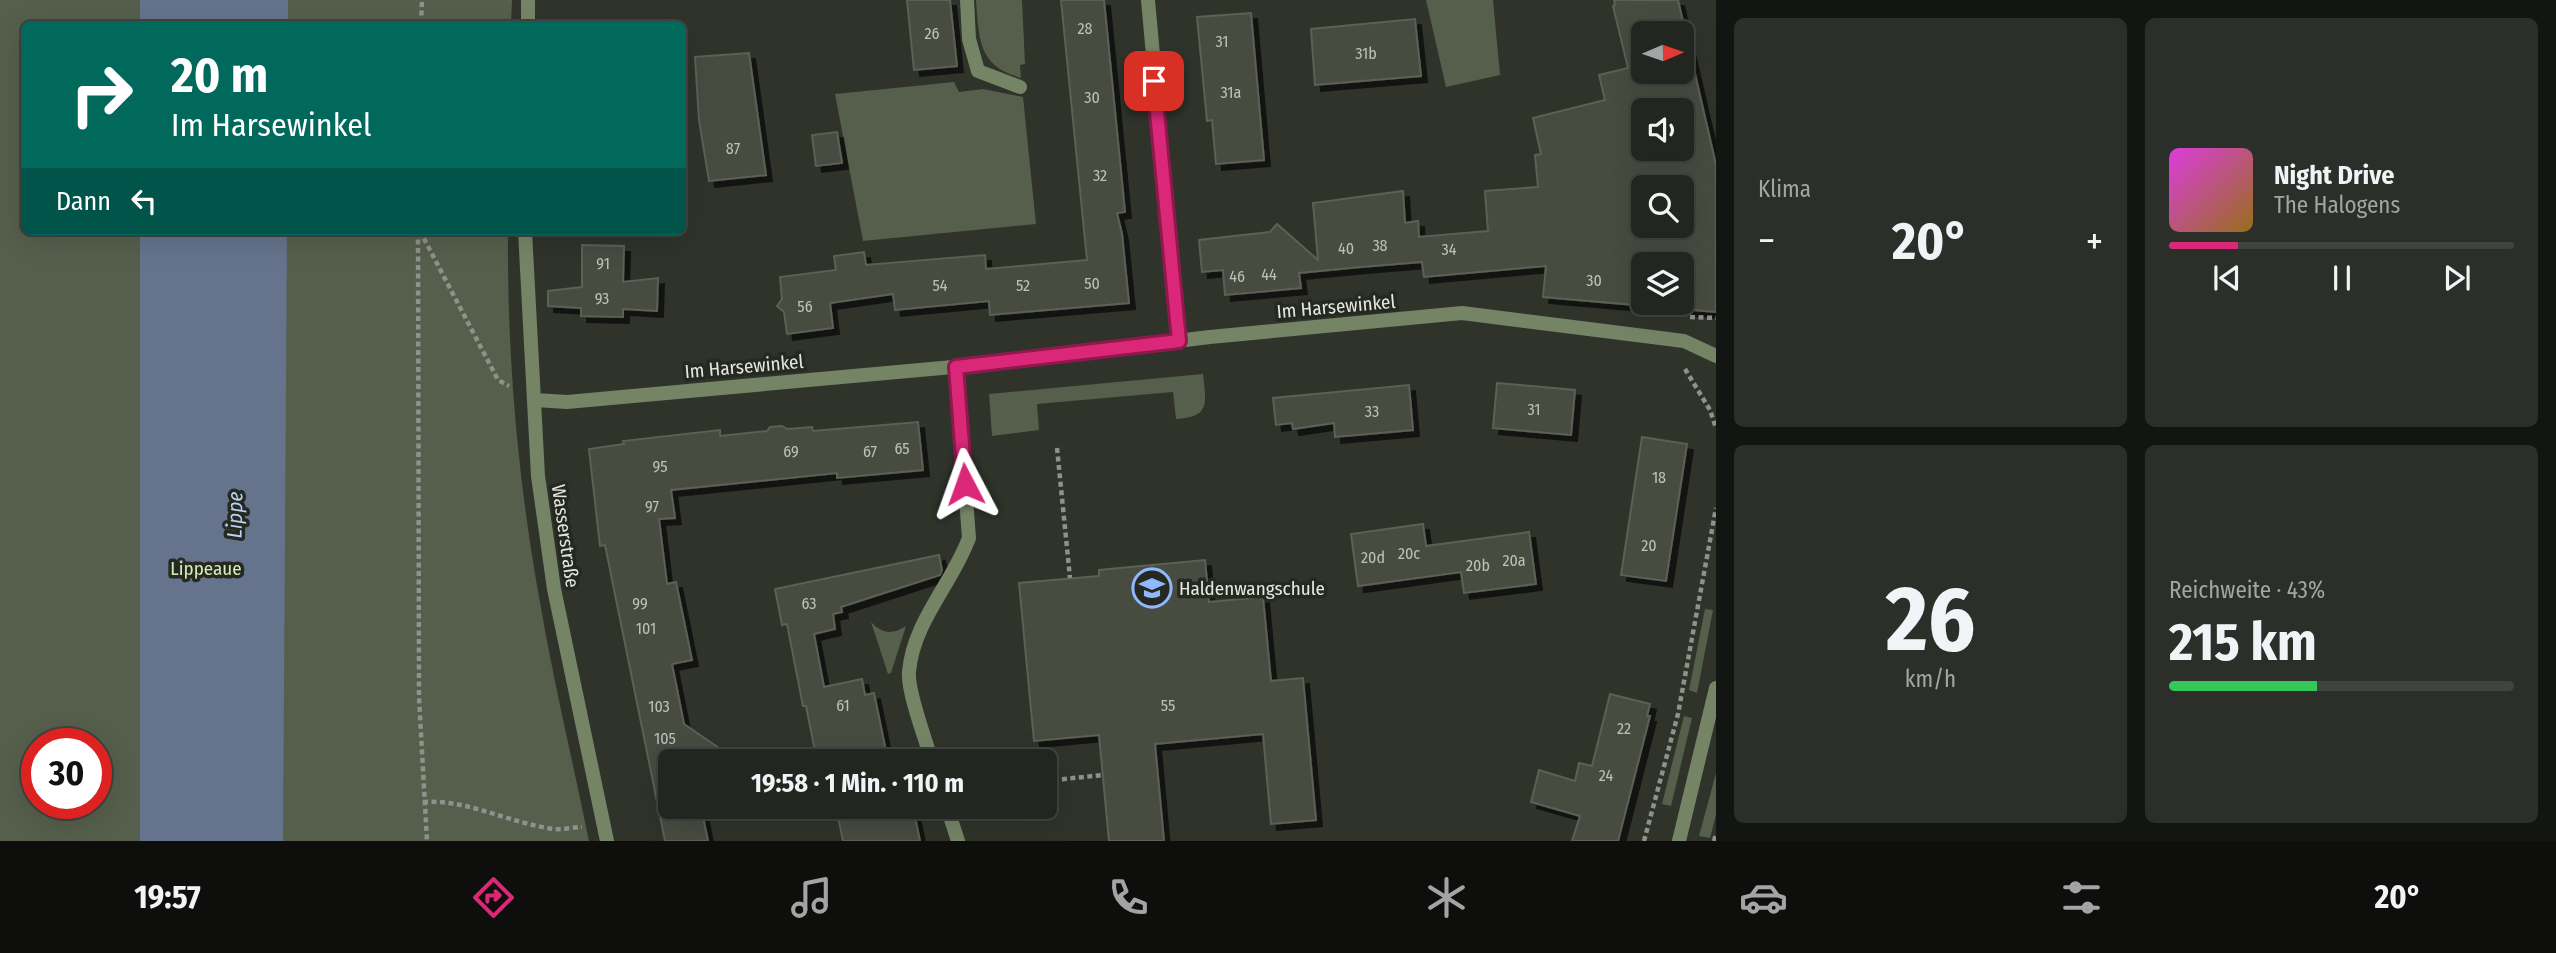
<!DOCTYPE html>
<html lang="de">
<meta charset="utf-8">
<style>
:root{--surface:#232620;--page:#2b2e29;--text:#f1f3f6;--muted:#a3a5a5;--line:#40433e;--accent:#db2777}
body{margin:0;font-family:"Fira Sans Condensed",sans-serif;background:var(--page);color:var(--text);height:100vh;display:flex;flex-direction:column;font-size:26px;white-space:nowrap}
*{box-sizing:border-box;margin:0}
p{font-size:23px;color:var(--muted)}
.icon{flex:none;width:38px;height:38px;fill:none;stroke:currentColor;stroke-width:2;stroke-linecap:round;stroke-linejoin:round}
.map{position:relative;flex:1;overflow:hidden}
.panel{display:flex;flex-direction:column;gap:18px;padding:18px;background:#131512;width:840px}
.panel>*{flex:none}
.banner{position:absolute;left:21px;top:21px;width:665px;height:214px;border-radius:10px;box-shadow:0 7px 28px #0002,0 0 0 2px var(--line);background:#00695c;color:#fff;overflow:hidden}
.needle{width:46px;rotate:88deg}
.fabs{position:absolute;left:1631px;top:21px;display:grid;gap:14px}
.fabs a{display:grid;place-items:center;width:63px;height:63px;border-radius:10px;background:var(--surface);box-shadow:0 7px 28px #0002,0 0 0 2px var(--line);font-size:35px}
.speed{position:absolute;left:21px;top:728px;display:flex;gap:14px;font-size:35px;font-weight:700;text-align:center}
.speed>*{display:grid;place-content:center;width:91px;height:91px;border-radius:50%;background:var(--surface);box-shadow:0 7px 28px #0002,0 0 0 2px var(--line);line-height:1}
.speed .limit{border:10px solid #d22;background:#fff;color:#111}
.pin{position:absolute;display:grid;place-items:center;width:60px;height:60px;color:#fff;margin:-30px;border-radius:14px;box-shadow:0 4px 10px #0006}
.me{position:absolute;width:77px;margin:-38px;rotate:356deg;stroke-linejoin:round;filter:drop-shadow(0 0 5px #0008)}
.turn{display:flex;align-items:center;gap:24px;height:147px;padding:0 35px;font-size:32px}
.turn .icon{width:91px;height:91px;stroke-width:2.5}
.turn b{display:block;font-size:49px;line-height:60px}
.then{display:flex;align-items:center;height:66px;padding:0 35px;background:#0003;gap:14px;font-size:26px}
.big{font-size:52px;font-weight:700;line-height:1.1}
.panel .tile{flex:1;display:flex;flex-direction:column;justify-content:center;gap:10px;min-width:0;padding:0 24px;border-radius:10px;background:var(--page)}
.panel .dial{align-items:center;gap:0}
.dial b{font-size:91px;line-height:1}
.song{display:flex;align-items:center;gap:21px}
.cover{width:84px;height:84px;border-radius:10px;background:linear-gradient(135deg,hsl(300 70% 55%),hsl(40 70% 35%))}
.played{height:7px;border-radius:4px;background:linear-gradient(90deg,var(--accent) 20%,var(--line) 20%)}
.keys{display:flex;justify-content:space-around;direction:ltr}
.heat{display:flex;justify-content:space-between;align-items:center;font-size:38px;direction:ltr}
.charge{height:10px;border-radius:5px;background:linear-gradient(90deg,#34c759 43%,var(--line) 0)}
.panel .tiles{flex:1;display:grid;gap:18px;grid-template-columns:repeat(2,1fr)}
.trip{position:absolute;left:658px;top:749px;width:399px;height:70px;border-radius:10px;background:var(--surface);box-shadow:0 7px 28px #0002,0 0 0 2px var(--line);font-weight:700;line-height:70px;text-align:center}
.tab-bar{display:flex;height:112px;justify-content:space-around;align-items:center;background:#0e0f0d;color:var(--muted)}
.tab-bar .icon{width:49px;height:49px}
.tab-bar .selected{color:var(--accent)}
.tab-bar b{font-size:32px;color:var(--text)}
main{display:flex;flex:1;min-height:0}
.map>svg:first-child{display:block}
</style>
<main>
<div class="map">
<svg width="1716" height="841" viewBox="0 0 1716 841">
<defs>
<filter id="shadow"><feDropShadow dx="6" dy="6" stdDeviation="0" flood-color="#0009"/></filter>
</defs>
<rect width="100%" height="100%" fill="#2f332a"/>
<!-- green -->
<g fill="#565f4c" fill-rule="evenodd">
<path d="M 0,0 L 512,0 L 511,24 L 24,24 L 24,231 L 508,231 C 507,351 517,472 538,591 C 552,675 572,758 589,841 L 0,841 ZM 37,744 L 96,744 L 96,803 L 37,803 Z"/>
<path d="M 976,0 L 1022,0 L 1025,64 L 1020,65 L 1021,78 C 978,66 979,39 976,0 Z"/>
<polygon points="1426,0 1493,0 1500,75 1446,87"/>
<polygon points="954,82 959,92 983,89 1023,97 1036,224 863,241 835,94"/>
<path d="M 1203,374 C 1206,403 1211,417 1176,419 L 1173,392 L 1037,404 L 1039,430 L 992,436 L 989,394 Z"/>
<polygon points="1705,609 1713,610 1697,693 1689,690"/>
<path d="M 871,622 C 882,634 893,635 906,626 L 891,673 L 888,674 Z"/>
<polygon points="1684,716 1692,718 1671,806 1662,804"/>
<polygon points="1716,773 1716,815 1710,838 1699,836"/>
</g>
<!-- water -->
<g fill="#65748c">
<rect x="140" y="0" width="148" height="24"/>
<polygon points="140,231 287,231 283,841 140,841"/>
</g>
<!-- building -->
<g fill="#464b41" stroke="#5b6055" stroke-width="2" fill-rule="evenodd" filter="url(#shadow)">
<polygon points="907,0 950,0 957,66 914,70"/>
<polygon points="1061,0 1104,0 1125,212 1117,213 1122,234 1129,303 990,315 989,301 895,310 893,294 830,303 833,328 787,334 784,312 777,306 782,299 780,277 836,270 834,256 864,252 866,265 985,255 986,269 1087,260"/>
<path d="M 1614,0 L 1678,0 L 1716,165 L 1716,312 L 1543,297 L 1546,266 L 1424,277 L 1422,262 L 1361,267 L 1299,273 L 1301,288 L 1225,295 L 1223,270 L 1202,272 L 1199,240 L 1270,232 L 1277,224 L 1318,260 L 1313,203 L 1403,191 L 1405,223 L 1418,221 L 1419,237 L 1488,231 L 1485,191 L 1538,187 L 1535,155 L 1541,154 L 1533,118 L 1605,100 L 1599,75 L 1628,68 L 1613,6 L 1615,5 ZM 1643,33 L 1682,33 L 1682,72 L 1643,72 ZM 1643,110 L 1682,110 L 1682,149 L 1643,149 ZM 1643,187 L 1682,187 L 1682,226 L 1643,226 ZM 1643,264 L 1682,264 L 1682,303 L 1643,303 Z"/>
<polygon points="1251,13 1264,160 1216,164 1212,120 1207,121 1197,17"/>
<polygon points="1415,19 1421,76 1315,85 1311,29"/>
<polygon points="749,53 766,175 709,181 699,120 695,57"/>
<polygon points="837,132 842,163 816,166 812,135"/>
<polygon points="582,245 624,246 623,282 658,278 657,311 623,309 623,317 581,316 581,308 548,306 548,291 582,287"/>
<polygon points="1497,383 1575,390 1571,435 1493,428"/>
<polygon points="1409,385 1413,430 1335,437 1334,423 1293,429 1292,423 1276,425 1273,398"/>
<polygon points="918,422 923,470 837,478 837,473 671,490 675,518 659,519 667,584 676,582 692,660 672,664 684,724 738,761 670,761 670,807 701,807 708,841 665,841 605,545 600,546 589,449 624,444 623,441 720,430 720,436 767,431 770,427 782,426 787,429 812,427 813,431"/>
<polygon points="1642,437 1687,444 1666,581 1621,575"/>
<polygon points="1423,524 1426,546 1529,532 1536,584 1464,593 1461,572 1358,586 1351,534"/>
<polygon points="939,555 942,570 940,575 841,607 842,612 833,614 835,629 814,634 824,687 862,679 865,695 874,693 888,761 817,761 806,706 803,706 787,624 782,625 775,589"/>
<polygon points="1205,560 1209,602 1263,597 1271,681 1303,678 1316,820 1271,824 1263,734 1155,744 1164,841 1109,841 1099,735 1034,741 1019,583 1099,576 1099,570"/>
<polygon points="1610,694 1650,704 1647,716 1650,716 1618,841 1572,841 1580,816 1531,802 1539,770 1575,781 1579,763 1592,766"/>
<polygon points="836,807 913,807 920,841 843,841"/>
</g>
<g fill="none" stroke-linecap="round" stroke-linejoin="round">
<!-- path -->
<g stroke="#8e928a" stroke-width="4.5" stroke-dasharray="5 3.5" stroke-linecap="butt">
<polyline points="421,24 422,0"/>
<polyline points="418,231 419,698 427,841"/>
<polyline points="420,231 498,380 509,386"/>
<polyline points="1690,317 1716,318"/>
<polyline points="1685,369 1710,410 1716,428"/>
<polyline points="1057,448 1070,578"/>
<polyline points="1045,781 1103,775"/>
<path d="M 423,802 C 468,799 511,824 555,829 C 564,830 574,827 582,827"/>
<polyline points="1644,841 1678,714 1716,508"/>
<polyline points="1714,841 1716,834"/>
</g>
<!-- lane -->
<polyline stroke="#768466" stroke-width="14" points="967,0 969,39 978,71 1020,87"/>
<!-- street -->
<g stroke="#768466" stroke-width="14">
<polyline points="1148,0 1179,341"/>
<polyline points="528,24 528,0"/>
<polyline points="525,231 538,476 554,589 607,841"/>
<polyline points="535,400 567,402 975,365 1210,337 1462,313 1684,341 1716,356"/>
<path d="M 932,761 C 926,741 907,691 909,672 C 913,622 952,584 969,538 L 956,367"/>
<polyline points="947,807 958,841"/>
<polyline points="1679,841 1716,688"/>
</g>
</g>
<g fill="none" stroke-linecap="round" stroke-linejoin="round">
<!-- route casing -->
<g stroke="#8e194d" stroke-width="18">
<polyline id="route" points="965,484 956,367 1179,341 1154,81"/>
</g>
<!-- route -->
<use href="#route" stroke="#db2777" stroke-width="12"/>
</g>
<!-- icons -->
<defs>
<g id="school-ring" transform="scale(2.0125)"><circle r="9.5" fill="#252920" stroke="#8fb8fd" stroke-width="1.5"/><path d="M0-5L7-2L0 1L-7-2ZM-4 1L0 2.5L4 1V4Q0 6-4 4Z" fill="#8fb8fd"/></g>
</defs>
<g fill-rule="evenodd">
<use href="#school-ring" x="1152" y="588"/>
</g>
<g text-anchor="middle" stroke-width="7" stroke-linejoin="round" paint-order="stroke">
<!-- number labels -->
<g font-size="16" fill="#bdc1ba">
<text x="1085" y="34">28</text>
<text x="932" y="39">26</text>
<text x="1222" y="47">31</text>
<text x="1366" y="59">31b</text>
<text x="1231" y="98">31a</text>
<text x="1092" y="103">30</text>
<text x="733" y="154">87</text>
<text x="1100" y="181">32</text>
<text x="1380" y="251">38</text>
<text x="1346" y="254">40</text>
<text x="1449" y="255">34</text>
<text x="603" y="269">91</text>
<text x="1269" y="280">44</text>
<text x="1237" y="282">46</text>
<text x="1594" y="286">30</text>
<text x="1092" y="289">50</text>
<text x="940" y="291">54</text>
<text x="1023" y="291">52</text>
<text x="602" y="304">93</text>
<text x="805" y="312">56</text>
<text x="1534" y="415">31</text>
<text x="1372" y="417">33</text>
<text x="902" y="454">65</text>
<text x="791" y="457">69</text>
<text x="870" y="457">67</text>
<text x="660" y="472">95</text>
<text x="1659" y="483">18</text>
<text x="652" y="512">97</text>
<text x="1649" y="551">20</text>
<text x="1409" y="559">20c</text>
<text x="1373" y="563">20d</text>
<text x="1514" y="566">20a</text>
<text x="1478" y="571">20b</text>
<text x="640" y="609">99</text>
<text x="809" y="609">63</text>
<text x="646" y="634">101</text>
<text x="843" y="711">61</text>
<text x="1168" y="711">55</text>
<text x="659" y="712">103</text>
<text x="1624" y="734">22</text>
<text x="665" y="744">105</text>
<text x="1606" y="781">24</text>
</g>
<!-- street labels -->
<g font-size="19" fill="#e5e8e2" stroke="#252920">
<text transform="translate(1336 306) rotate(-5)" y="7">Im Harsewinkel</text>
<text transform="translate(744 366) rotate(-5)" y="7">Im Harsewinkel</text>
<text transform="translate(566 536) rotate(82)" y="7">Wasserstraße</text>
</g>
<!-- park labels -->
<g font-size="19" fill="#d4ecb8" stroke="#252920">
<text x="206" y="575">Lippeaue</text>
</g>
<!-- poi labels -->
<g font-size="19" fill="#e5e8e2" stroke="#252920" text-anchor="start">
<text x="1179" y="595">Haldenwangschule</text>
</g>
<!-- water labels -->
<g font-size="21" font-style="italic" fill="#bad1f6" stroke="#252920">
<text transform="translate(235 515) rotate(-89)" y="7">Lippe</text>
</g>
</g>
</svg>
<div class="fabs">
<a><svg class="needle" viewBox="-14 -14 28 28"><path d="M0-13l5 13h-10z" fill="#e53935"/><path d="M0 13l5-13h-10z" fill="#a3a5a5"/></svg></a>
<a><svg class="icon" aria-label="sound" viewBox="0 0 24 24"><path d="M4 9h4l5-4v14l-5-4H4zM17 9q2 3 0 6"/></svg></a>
<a><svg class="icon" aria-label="search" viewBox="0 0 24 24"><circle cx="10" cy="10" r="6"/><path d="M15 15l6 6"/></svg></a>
<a><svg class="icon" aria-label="layers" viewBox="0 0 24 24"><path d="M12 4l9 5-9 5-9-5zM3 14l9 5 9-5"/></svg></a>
</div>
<div class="speed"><div class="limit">30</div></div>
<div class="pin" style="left:1154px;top:81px;background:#d93025"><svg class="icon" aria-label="arrive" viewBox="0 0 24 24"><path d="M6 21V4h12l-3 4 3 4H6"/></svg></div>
<svg class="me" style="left:965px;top:484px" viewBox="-20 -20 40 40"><path d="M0-17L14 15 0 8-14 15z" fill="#db2777" stroke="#fff" stroke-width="4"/></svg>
<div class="trip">19:58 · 1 Min. · 110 m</div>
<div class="banner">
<div class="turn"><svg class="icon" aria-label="right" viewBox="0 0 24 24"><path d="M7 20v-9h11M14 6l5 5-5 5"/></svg><div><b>20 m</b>Im Harsewinkel</div></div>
<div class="then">Dann<svg class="icon" aria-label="left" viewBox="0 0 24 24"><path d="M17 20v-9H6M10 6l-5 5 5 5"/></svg></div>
</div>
</div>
<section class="panel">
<div class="tiles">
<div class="tile"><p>Klima</p>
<div class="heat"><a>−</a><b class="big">20°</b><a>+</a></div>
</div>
<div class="tile">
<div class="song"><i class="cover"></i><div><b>Night Drive</b><p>The Halogens</p></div></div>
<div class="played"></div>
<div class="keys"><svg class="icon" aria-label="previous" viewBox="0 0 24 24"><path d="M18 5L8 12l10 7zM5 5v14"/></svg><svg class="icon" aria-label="pause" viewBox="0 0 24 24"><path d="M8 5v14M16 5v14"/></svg><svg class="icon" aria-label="next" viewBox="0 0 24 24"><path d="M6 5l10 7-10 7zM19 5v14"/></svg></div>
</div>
<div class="tile dial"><b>26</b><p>km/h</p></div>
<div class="tile"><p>Reichweite · 43%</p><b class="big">215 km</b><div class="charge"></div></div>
</div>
</section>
</main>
<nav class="tab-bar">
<b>19:57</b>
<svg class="icon selected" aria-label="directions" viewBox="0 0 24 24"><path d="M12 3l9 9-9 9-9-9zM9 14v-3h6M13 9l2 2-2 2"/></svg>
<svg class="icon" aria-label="music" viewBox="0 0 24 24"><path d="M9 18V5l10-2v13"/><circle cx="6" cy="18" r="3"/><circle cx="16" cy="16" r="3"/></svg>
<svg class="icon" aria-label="phone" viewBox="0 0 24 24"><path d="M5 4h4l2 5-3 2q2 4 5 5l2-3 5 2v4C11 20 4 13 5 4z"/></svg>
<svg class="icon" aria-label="climate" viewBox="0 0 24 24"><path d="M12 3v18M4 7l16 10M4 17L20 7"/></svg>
<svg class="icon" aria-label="car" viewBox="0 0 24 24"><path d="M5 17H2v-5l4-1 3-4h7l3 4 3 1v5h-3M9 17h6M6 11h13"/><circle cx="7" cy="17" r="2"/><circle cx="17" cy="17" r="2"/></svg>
<svg class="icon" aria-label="filters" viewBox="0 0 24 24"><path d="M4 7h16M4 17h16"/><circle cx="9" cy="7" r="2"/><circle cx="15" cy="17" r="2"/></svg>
<b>20°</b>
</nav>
